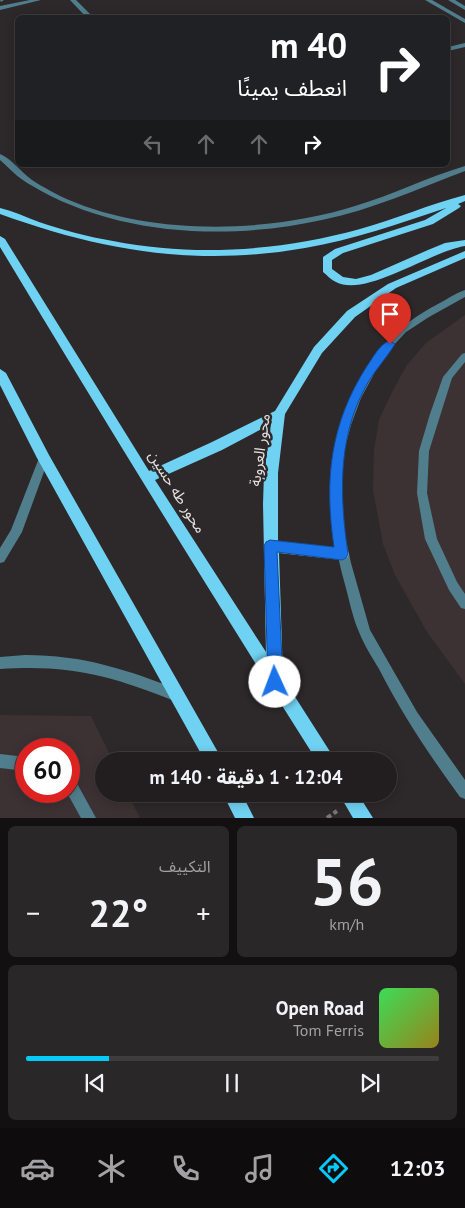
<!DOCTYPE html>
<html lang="ar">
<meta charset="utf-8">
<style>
:root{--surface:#221e1f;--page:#2a2728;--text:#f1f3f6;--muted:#a2a2a4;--line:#3f3c3d;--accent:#04cbf9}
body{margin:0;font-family:"PT Sans","Noto Sans Arabic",sans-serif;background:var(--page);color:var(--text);direction:rtl;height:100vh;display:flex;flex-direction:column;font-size:19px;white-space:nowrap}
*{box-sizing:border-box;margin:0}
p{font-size:16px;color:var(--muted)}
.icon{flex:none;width:28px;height:28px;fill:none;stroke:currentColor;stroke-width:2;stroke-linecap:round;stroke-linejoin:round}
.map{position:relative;height:818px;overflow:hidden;direction:ltr}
.details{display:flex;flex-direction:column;gap:8px;padding:8px;background:#131011;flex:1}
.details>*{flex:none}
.banner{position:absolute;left:15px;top:15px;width:435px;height:152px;border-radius:8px;box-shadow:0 2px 12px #0003,0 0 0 1px var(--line);direction:rtl;background:#202124;color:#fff;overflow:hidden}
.speed{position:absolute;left:15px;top:738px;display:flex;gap:10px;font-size:25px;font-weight:700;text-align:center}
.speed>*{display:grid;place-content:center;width:65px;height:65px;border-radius:50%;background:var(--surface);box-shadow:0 2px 12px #0003,0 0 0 1px var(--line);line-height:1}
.speed .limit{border:8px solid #d22;background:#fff;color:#111}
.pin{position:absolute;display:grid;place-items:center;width:42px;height:42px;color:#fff;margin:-51px -21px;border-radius:50% 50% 50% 0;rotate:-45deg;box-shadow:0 0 5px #0007}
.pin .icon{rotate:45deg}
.me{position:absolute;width:55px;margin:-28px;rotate:358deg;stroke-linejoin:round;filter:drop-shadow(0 0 4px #0008)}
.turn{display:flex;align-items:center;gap:18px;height:105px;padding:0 20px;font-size:22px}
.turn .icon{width:65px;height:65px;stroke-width:2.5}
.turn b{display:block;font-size:35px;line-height:42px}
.lanes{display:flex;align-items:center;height:48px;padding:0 20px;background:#0003;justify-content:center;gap:25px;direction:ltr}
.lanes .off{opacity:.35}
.big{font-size:38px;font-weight:700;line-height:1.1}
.details .tile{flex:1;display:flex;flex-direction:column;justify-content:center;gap:8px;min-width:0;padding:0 18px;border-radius:8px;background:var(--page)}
.details .dial{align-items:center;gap:0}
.dial b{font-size:65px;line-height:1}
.song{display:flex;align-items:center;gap:15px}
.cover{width:60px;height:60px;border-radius:8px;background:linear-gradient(135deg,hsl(130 70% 55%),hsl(50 70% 35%))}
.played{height:5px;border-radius:2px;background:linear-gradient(90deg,var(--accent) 20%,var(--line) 20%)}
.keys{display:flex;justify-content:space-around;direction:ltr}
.heat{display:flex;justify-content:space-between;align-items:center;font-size:28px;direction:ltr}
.details .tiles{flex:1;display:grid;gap:8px;grid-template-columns:1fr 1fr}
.tile:last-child{grid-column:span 2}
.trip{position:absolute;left:95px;top:752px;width:302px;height:50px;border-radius:25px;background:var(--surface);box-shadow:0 2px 12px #0003,0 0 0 1px var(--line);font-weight:700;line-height:50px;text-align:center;direction:rtl}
.dock{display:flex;height:80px;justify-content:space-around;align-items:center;background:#0e0c0c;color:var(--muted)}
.dock .icon{width:35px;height:35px}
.dock .selected{color:var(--accent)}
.dock b{font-size:22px;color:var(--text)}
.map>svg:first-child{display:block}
</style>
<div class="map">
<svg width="465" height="818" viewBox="0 0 465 818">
<rect width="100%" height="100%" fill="#2d2829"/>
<!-- built -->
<g fill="#3d3233" fill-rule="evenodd">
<polygon points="465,315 465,684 427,632 395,575 383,544 373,490 374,450 379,420 392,392 407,365 426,343"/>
<path d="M 0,715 L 91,716 L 113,761 L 104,761 L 104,794 L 128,794 L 140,818 L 0,818 ZM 26,749 L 69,749 L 69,791 L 26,791 Z"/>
</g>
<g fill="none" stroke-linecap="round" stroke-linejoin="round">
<!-- path -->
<polyline stroke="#797576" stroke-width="4" stroke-dasharray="5 3" stroke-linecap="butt" points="327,818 337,811"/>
<!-- service -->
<g fill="#517e8d" fill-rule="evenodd">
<polygon points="465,353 465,362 452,378 429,451 427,493 437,539 457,582 465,594 465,609 461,608 449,590 425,539 417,493 419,451 430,414 443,377 462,354"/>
<polygon points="0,754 26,757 26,771 0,768"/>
<polygon points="69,776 74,778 96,818 81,818 66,791 69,791"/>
</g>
<!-- minor -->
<g fill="#517e8d" fill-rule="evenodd">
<polygon points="0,0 4,0 1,2"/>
<polygon points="30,0 41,0 0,10 0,6"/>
<polygon points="70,0 76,0 94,18 87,18"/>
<polygon points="425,0 432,0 465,19 465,23"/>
<polygon points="448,0 455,0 465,6 465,10"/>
<polygon points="465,43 465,47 448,51 448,47"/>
<polygon points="44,454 48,455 49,458 22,532 4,562 0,563 0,548 11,530 39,458 40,455"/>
<path d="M 25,655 C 84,655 128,670 182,691 L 184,696 L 182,701 L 177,702 C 113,676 70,664 0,669 L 0,657 Z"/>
</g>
<!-- tertiary -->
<g fill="#517e8d" fill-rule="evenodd">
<path d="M 0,154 C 12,159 21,172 32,180 C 43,187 57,195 69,200 C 153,236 269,233 355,206 C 392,195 428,177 465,166 L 465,171 C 418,189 371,210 322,220 C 227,241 114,236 29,184 C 18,178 9,168 0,160 Z"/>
<path d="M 465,290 L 465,297 L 429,317 L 406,332 L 393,346 L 380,363 L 361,398 L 351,425 L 344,452 L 342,479 L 342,507 L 345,535 L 351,563 L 370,630 L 417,712 L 465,780 L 465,799 L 460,797 C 430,756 402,714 379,669 C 372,657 364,645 359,632 C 352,616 349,598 344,581 C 325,510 325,446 361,379 C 380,344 402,323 438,304 C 447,299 456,293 465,290 Z"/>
</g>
<!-- primary -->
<g fill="#70d2f3" fill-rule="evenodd">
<path d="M 465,195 L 465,201 L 458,204 L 461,206 L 459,208 L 433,224 L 343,253 L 332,260 L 332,269 L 343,277 L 356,279 L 371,275 L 428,250 L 445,243 L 465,240 L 465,246 C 431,251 365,298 336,282 C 331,280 327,275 323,272 L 323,257 L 335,249 L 425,220 L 446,208 C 400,223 353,240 305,248 C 197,267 102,251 0,214 L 0,208 C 13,211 26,217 39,222 C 63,230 88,237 113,241 C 195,257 280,251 360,229 C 396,219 430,204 465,195 Z"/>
<path d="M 0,236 L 5,239 L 149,471 L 212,442 L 275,411 L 314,347 L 347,311 L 388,284 L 465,251 L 465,258 L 396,288 L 355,317 L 322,353 L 285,414 L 278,473 L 278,541 L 342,548 L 347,550 L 349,554 L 347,558 L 342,560 L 279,553 L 283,678 L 336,761 L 317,761 C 210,592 104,420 0,247 ZM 271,424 L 264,473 L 263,504 L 266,652 L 155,480 L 222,450 Z"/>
<polygon points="0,369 6,373 49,455 223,761 205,761 37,458 0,385"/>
<polygon points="223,794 242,794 254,818 235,818"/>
<polygon points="339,794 358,794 373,818 353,818"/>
</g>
</g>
<!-- route -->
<path fill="#1a73e8" stroke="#114b97" d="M 390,341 L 395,344 C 386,359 373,372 365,388 C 337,440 340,498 348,554 L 346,558 L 342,560 L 277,552 L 283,682 L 280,687 L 275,690 L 270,687 L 268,682 L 264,546 L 266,542 L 270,540 L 334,547 C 324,480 330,424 367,366 C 373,358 380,343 390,341 Z"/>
<g text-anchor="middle" stroke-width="5" stroke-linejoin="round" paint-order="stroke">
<!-- street labels -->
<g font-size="15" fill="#e4e1e1" stroke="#2d2829">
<text transform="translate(260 450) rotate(-82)" y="5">محور العروبة</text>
<text transform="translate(177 492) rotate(58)" y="5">محور طه حسين</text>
</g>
</g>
</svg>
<div class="speed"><div class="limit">60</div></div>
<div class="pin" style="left:390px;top:344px;background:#d93025"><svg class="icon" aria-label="arrive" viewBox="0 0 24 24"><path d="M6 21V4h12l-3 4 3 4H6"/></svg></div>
<svg class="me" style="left:275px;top:682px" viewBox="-20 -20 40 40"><circle r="19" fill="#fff"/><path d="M0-13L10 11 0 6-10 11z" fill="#1a73e8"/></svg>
<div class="trip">12:04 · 1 دقيقة · 140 m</div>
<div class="banner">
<div class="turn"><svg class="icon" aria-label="right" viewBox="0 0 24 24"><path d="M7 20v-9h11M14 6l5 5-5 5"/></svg><div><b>40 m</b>انعطف يمينًا</div></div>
<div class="lanes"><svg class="icon off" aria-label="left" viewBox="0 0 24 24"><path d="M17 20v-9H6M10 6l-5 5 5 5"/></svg><svg class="icon off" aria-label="ahead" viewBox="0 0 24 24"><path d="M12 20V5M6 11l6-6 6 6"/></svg><svg class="icon off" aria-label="ahead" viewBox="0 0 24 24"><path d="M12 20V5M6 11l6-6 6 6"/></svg><svg class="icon" aria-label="right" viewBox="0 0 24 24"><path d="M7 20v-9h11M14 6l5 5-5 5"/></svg></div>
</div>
</div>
<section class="details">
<div class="tiles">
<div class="tile dial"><b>56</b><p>km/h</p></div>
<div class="tile"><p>التكييف</p>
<div class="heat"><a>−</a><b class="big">22°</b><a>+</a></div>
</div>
<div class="tile">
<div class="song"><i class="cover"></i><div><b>Open Road</b><p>Tom Ferris</p></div></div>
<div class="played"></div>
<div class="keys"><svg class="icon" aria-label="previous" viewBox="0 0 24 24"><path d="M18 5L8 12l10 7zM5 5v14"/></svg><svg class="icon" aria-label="pause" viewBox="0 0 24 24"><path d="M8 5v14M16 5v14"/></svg><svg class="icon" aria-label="next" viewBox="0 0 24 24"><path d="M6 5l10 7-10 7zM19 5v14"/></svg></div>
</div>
</div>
</section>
<nav class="dock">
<b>12:03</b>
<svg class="icon selected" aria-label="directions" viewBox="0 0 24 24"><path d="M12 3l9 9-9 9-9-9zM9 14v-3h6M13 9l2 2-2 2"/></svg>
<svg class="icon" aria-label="music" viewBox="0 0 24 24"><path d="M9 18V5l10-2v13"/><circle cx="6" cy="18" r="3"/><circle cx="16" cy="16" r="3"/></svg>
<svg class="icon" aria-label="phone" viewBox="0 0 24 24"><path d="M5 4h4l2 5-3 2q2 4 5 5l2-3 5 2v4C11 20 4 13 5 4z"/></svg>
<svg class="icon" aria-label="climate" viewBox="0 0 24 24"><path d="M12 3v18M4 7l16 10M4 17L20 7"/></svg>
<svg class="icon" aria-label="car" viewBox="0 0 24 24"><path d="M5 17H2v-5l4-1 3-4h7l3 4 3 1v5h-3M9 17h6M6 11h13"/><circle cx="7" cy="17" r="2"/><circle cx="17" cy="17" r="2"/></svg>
</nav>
